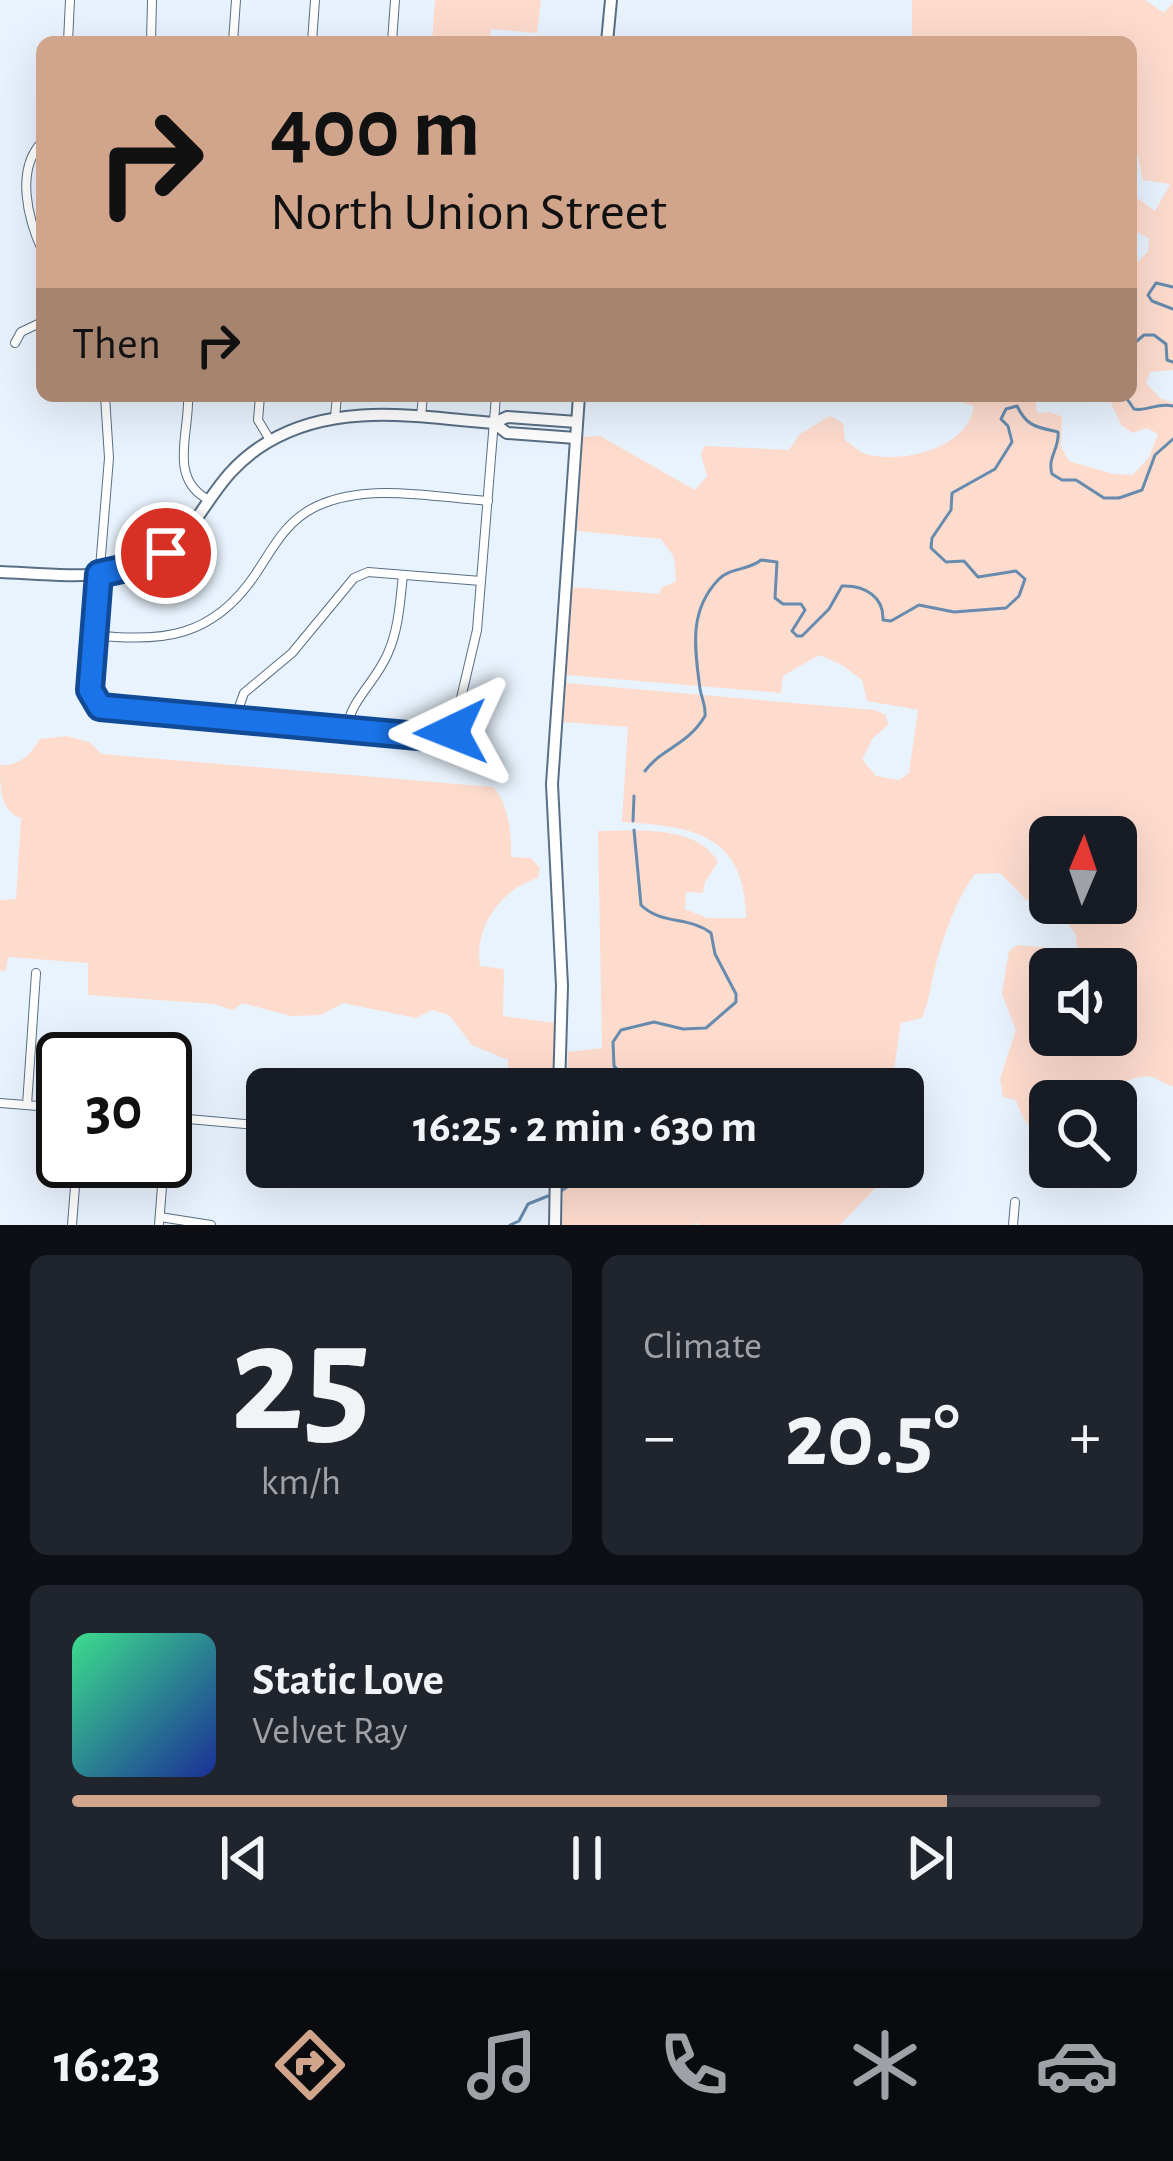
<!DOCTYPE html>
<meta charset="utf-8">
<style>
:root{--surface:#171b24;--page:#20242c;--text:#f1f3f6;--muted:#9ea1a6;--line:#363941;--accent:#d0a58c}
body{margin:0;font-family:"Alegreya Sans",sans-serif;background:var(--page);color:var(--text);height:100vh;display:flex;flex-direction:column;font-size:45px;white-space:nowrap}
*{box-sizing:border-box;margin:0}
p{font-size:39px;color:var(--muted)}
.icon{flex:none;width:66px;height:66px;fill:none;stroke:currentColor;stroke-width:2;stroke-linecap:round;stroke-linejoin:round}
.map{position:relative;height:1225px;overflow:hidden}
.panel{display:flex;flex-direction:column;gap:30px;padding:30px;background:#0d0f14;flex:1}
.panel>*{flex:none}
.top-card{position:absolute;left:36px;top:36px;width:1101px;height:366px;border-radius:18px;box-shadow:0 12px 48px #0002;background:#d0a58c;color:#111;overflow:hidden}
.needle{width:78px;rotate:2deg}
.tools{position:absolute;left:1029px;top:816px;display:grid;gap:24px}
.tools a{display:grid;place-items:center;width:108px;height:108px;border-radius:18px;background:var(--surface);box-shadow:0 12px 48px #0002;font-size:60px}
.speed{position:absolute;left:36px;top:1032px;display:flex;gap:24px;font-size:60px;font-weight:700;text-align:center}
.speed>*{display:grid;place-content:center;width:156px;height:156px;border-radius:50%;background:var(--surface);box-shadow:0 12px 48px #0002;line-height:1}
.speed .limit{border:6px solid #111;border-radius:18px;background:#fff;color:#111}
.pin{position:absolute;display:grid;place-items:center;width:102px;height:102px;color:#fff;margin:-51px;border:6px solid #fff;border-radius:50%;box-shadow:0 3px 12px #0007}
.me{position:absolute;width:132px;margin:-66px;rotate:268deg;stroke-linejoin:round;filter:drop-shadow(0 0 9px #0008)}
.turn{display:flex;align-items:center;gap:42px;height:252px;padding:0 36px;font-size:54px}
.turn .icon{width:156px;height:156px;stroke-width:2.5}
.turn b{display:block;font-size:84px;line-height:102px}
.then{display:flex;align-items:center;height:114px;padding:0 36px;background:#0003;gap:24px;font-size:45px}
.big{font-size:90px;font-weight:700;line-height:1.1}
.panel .card{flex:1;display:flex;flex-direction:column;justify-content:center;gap:18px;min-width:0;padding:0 42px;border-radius:18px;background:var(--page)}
.panel .dial{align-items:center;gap:0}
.dial b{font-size:156px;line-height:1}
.song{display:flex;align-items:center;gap:36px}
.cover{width:144px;height:144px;border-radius:18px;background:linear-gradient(135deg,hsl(150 70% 55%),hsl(230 70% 35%))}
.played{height:12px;border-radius:6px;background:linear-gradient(90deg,var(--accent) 85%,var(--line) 85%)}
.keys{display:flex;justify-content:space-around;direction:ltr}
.heat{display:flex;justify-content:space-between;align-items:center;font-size:66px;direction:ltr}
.panel .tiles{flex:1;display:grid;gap:30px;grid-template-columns:1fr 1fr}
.card:last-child{grid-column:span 2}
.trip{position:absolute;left:246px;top:1068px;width:678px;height:120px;border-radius:18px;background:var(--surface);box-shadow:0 12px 48px #0002;font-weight:700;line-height:120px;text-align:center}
.dock{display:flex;height:192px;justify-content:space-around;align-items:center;background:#090b0e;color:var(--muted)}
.dock .icon{width:84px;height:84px}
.dock .selected{color:var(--accent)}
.dock b{font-size:54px;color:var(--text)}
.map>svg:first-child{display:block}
</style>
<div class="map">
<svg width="1173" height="1225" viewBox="0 0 1173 1225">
<rect width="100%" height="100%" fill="#e9f3fd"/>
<!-- green -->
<g fill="#fddcce" fill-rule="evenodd">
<polygon points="435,0 541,0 537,33 491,29 489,42 432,42"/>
<path d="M 912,0 L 1145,0 L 1164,13 L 1173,3 L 1173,370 L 1150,372 L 1146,383 L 1160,398 L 1173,403 L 1173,1087 C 1150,1078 1155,1071 1124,1082 L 1114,1101 L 1050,1101 L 1050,1140 C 1030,1131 1023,1121 1016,1100 L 1003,1097 L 1000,1079 L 1016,1030 L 1002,994 L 1009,951 L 1018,945 L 1077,951 L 1076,934 L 1051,904 L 1026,900 L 1000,873 L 975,874 C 955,901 942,940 934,972 C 930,988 929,1002 922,1018 L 901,1023 L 891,1089 L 567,1089 L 568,1052 L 602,1048 L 598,831 C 635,831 697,824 718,862 L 705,882 L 703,893 L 686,892 L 685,909 L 707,918 L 746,918 C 745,834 693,826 622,822 L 628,727 L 563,722 L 566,683 L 875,710 L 886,715 L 888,725 L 873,738 L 862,759 L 876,776 L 899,780 L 909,773 L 918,710 L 867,701 L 862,680 L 842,665 L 819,655 L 783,676 L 781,693 L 566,675 L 572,587 L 659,594 L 661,588 L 676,581 L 674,557 L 661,539 L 577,531 L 583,437 L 600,436 L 695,490 L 707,476 L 701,454 L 705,446 L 789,450 L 800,434 L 830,416 L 843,423 L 845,440 C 853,446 861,454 870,455 C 906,463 968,448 974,406 L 942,396 L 1035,396 L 1037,413 L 1050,412 L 1062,417 L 1061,447 L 1069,461 L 1113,474 L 1133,475 L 1149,457 L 1158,434 L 1147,428 L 1133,433 L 1121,425 L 1108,396 L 1131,396 L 1131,268 L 1148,252 L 1149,238 L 1131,229 L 1131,199 L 1139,199 L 1155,211 L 1170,184 L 1143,180 L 1137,152 L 1131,148 L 1131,42 L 912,42 ZM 1050,837 L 1116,837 L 1116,903 L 1050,903 ZM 1050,969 L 1116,969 L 1116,1035 L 1050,1035 Z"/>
<path d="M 67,736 L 89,742 L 102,754 L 493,787 C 509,804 512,835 511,857 L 531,858 L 540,868 L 538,878 C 501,889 474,927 480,966 L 504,969 L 503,1016 L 556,1023 L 555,1089 L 508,1086 L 508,1060 L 472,1045 L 449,1015 L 432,1010 L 416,1018 L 343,1003 L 321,1015 L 291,1016 L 242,1003 L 233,1010 L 214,1004 L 88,995 L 88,963 L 8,957 L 6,970 L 0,971 L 0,900 L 16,899 L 21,818 C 0,812 0,788 0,765 C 20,766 30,755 40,739 Z"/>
<polygon points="564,1167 882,1167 881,1182 840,1225 699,1225 696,1222 694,1225 562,1225"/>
</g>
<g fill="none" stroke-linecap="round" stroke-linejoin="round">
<!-- stream -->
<g stroke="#668bae" stroke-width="3">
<polyline points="1173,287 1156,283 1148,295 1152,301 1173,309"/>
<polyline points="1131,346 1144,335 1154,335 1166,344 1167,360 1173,362"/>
<path d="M 1125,396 L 1134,409 C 1147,412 1157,402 1173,406"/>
<path d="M 645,771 C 663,747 686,747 705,716 C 706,705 702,700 700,689 C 695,649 688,612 718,580 C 730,567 748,571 761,560 L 777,562 L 775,598 L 783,604 L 801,604 L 805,610 L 792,631 L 797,636 L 802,636 L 829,609 L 842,586 C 865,585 884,597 883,620 L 891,621 L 919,605 L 954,612 L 1006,608 L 1019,596 L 1025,579 L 1016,571 L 978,577 L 964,561 L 946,562 L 931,548 L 932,538 L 951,510 L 952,493 L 995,469 L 1012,442 L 1008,426 L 1001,419 L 1006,409 L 1017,406 C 1027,427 1037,427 1058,432 C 1060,448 1047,457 1052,474 L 1062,480 L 1076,480 L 1104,498 L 1119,498 L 1142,490 L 1155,455 L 1173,439"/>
<polyline points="633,821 634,796"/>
<path d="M 628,1089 L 632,1084 L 614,1066 L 613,1042 L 621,1030 L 654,1022 L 683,1029 L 706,1028 L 736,1002 L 736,994 L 715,954 L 711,933 C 689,916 661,925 641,905 L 634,830"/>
<polyline points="561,1191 573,1183 581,1167"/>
<polyline points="510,1225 519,1221 528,1204 548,1196"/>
</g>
<!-- street casing -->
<g stroke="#596f85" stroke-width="10">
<g id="street">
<polyline points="68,42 70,0"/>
<polyline points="151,42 152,0"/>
<polyline points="233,42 236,0"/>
<polyline points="312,42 315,0"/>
<polyline points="392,42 395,0"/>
<path d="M 42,142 C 15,170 28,219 42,250"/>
<polyline points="15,343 21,332 42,322"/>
<polyline points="105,396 109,458 90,690 93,700 107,710 439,738 454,728 477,630 496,396"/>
<path d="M 188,396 C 190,432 168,477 207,499"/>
<polyline points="260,396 258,420 270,440"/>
<polyline points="421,416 423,396"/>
<polyline points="335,417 337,396"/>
<path d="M 94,635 C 163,643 213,637 255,575 C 273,548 285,522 315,507 C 366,482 433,497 488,501"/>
<polyline points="234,721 244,693 292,653 354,578 368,572 481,581"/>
<path d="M 346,730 C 351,699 376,682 388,653 C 399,628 400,601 403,575"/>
<polyline points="0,1103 63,1108"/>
<polyline points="27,1105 36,973"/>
<polyline points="165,1117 267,1126"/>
<polyline points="165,1150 168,1117"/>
<polyline points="160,1217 211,1225"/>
<polyline points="72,1225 77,1161"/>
<polyline points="159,1225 164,1161"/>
<polyline points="1013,1225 1015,1202"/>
</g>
</g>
<!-- secondary casing -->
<g stroke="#596f85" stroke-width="14">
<g id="secondary">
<polyline points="607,42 611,0"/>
<polyline points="494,423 507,433 576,438"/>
<path d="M 0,572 C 56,574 144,588 183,537 C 212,500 224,468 268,442 C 337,401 418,417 494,423 L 507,417 L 577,422"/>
<polyline points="559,1089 562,986 552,784 579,396"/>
<polyline points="555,1225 556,1167"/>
</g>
</g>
<!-- street -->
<use href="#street" stroke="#fff" stroke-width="8"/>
<!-- secondary -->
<use href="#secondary" stroke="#fff" stroke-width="10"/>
</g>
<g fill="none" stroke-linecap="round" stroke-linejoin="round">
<!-- route casing -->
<g stroke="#114b97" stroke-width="30">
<polyline id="route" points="166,553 145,564 99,574 90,690 100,707 440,738 451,732"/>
</g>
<!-- route -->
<use href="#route" stroke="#1a73e8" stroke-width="21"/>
</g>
</svg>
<div class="tools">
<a><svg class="needle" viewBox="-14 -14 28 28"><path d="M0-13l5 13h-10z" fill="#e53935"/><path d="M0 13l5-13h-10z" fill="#9ea1a6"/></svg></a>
<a><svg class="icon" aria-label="sound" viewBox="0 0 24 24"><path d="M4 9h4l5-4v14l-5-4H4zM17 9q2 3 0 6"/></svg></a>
<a><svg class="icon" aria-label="search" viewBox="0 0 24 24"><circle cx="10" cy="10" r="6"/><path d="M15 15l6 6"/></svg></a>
</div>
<div class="speed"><div class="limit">30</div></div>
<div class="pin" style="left:166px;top:553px;background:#d93025"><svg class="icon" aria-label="arrive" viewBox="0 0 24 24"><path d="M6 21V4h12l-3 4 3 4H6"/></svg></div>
<svg class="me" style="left:451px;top:732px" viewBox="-20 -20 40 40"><path d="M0-17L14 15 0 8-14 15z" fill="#1a73e8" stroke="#fff" stroke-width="4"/></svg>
<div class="trip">16:25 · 2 min · 630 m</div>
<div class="top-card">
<div class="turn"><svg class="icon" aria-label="right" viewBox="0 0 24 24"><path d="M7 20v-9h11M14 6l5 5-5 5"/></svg><div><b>400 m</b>North Union Street</div></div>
<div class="then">Then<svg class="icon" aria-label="right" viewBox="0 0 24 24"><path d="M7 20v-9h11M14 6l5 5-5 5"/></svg></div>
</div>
</div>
<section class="panel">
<div class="tiles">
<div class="card dial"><b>25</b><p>km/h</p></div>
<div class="card"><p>Climate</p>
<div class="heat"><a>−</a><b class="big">20.5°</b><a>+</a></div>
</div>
<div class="card">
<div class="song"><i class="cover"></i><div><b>Static Love</b><p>Velvet Ray</p></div></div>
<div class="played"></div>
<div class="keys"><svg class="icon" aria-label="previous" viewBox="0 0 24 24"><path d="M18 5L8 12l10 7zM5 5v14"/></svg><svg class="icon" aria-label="pause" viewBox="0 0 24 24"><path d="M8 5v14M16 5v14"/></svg><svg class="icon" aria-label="next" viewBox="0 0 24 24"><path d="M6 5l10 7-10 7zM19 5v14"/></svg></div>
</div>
</div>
</section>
<nav class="dock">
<b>16:23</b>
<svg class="icon selected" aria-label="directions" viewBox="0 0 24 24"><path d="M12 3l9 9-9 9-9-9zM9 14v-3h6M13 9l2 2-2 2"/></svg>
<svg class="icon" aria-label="music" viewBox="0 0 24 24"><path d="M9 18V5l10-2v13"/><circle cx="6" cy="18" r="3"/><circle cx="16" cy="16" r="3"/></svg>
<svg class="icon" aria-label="phone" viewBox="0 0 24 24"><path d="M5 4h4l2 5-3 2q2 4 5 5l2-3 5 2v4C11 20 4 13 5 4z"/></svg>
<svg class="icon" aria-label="climate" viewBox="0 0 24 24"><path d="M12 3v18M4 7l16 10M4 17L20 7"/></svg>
<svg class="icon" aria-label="car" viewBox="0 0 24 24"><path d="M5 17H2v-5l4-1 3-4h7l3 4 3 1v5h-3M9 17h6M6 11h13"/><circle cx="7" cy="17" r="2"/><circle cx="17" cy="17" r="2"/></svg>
</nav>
